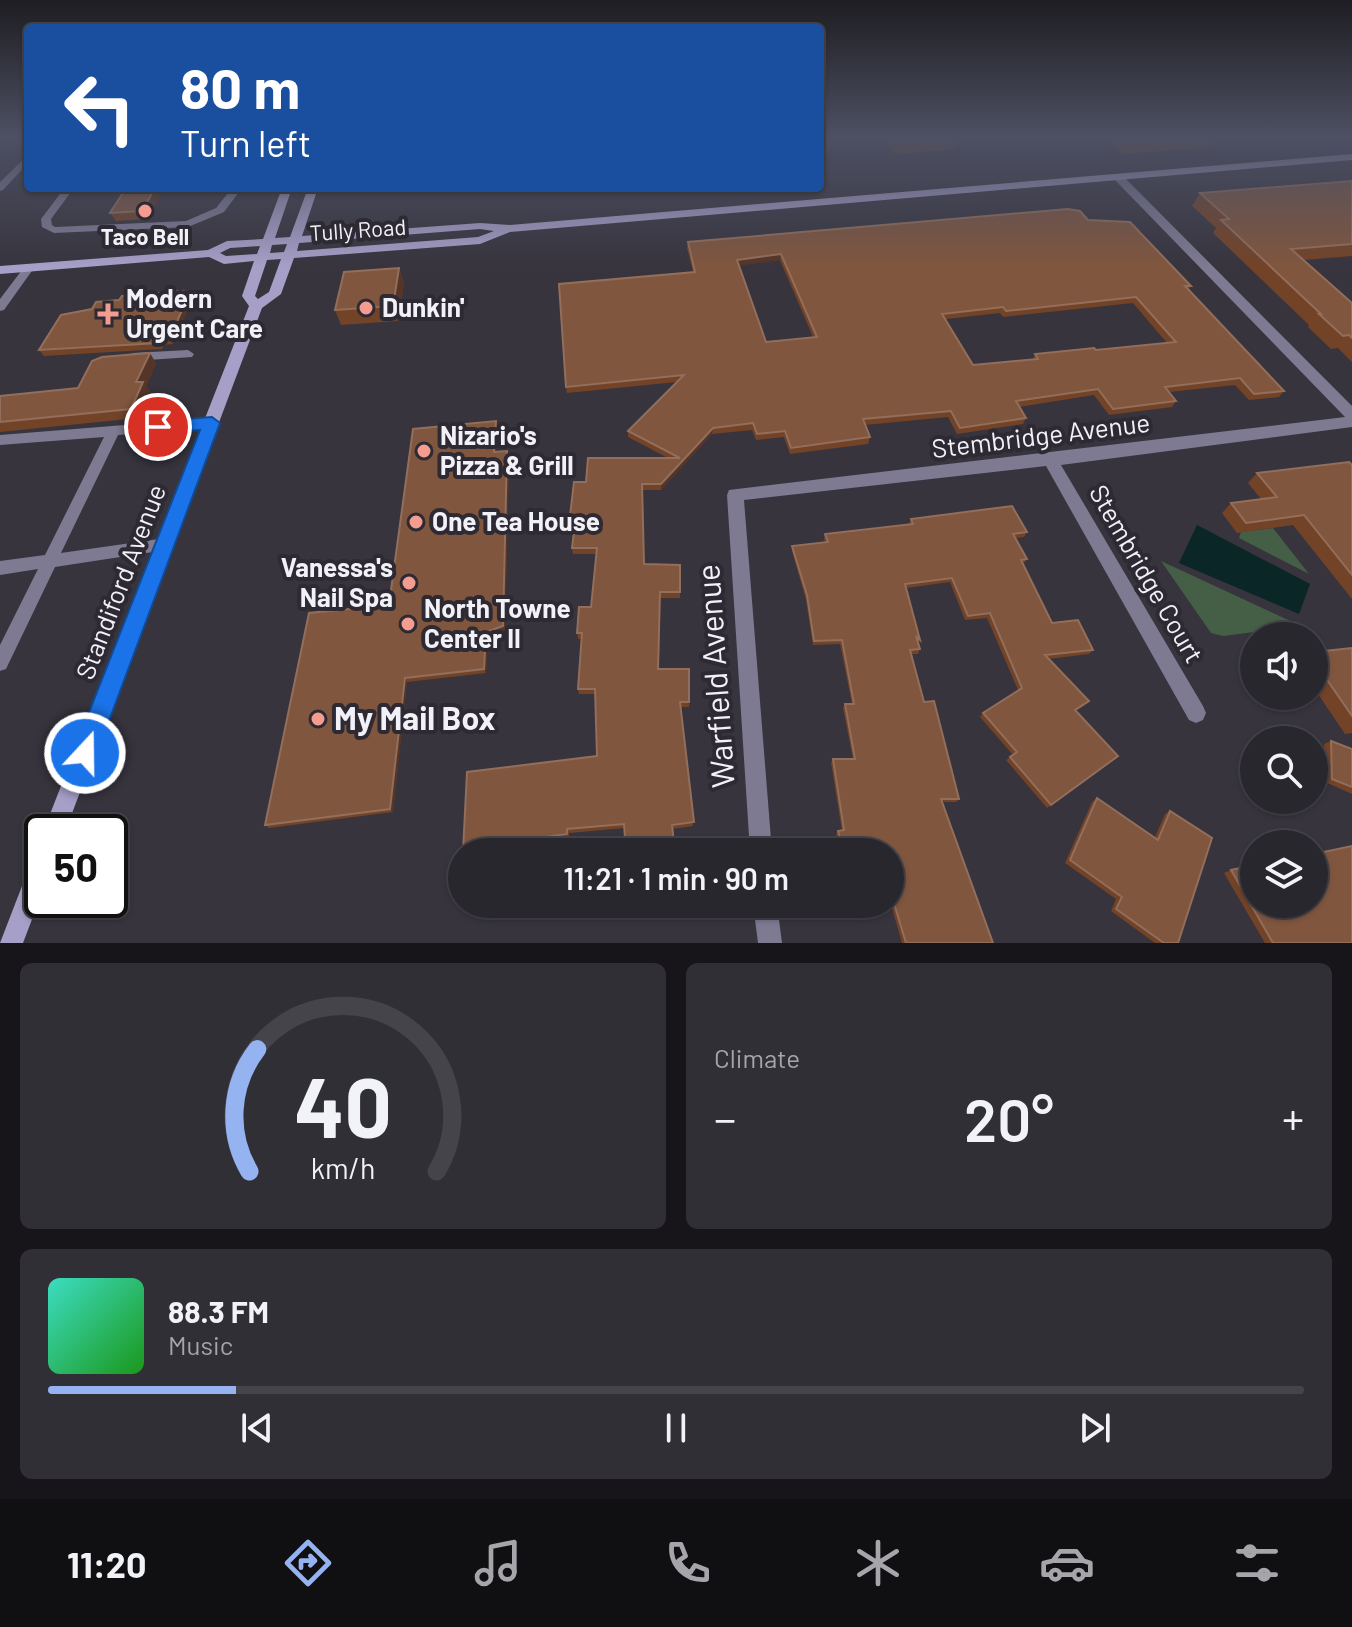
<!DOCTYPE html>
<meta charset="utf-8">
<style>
:root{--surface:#29272e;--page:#312f36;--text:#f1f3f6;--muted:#a5a5aa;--line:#45444a;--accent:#95b2f1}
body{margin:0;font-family:Barlow,sans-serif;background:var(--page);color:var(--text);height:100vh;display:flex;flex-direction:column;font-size:30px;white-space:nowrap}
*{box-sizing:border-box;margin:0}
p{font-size:26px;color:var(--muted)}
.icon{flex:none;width:44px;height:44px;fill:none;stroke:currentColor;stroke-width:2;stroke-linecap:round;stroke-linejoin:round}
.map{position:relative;height:943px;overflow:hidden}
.side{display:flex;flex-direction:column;gap:20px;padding:20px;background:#171519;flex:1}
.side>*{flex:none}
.banner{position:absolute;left:24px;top:24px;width:800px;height:168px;border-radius:8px;box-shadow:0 2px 6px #0004,0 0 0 2px var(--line);background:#1a4fa0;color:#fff;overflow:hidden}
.tools{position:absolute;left:1240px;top:622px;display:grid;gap:16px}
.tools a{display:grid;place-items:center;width:88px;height:88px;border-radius:50%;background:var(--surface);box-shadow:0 2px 6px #0004,0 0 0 2px var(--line);font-size:40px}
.speed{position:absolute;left:24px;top:814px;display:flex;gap:16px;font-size:40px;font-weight:700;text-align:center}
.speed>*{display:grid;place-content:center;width:104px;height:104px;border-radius:50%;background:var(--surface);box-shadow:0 2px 6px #0004,0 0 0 2px var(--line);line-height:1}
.speed .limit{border:4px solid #111;border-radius:12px;background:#fff;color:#111}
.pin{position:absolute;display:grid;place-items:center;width:68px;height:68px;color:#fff;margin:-34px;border:4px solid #fff;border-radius:50%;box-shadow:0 2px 8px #0007}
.me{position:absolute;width:88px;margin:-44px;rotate:21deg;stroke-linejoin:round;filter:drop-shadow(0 0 6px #0008)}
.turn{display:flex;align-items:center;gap:28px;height:168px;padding:0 24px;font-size:36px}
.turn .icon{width:104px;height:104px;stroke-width:2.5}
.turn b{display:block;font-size:56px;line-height:68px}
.big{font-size:60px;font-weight:600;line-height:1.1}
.side .tile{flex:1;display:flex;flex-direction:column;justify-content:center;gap:12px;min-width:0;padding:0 28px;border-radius:12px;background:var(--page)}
.side .dial{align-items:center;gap:0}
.dial svg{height:208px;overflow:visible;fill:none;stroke:var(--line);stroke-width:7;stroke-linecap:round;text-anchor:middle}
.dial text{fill:var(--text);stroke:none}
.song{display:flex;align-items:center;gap:24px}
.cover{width:96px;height:96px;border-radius:12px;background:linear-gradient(135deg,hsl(170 70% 55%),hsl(120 70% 35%))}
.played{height:8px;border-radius:4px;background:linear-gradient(90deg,var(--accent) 15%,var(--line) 15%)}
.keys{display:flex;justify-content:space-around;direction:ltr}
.heat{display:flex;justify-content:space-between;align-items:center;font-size:44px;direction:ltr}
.side .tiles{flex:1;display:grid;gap:20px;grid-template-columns:1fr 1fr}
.tile:last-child{grid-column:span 2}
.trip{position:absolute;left:448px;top:838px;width:456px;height:80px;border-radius:40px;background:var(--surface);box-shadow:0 2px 6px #0004,0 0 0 2px var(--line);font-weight:600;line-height:80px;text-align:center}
.tab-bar{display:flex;height:128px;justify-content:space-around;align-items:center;background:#101012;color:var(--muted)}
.tab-bar .icon{width:56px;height:56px}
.tab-bar .current{color:var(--accent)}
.tab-bar b{font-size:36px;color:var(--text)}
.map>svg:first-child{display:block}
</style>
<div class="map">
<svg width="1352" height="943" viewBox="0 0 1352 943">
<rect width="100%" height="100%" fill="#37343e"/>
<!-- green -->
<g fill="#445f45">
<polygon points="1273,528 1309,574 1239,538 1241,532"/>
<polygon points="1161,561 1301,626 1223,636 1211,633"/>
</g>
<!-- water -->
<polygon fill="#0a2627" points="1197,525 1310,584 1299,614 1179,563"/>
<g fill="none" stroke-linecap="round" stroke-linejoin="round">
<!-- lane -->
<g fill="#7d7a92" fill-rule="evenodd">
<polygon points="28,155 28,163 3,190 0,191 0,182"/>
<polygon points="232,188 242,188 224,212 188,227 54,233 42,227 41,219 63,190 66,189 71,192 51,219 52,225 55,227 186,221 216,208"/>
<polygon points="29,265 34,268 4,310 0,311 0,299 25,266"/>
<polygon points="188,350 194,354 192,357 133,361 127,357 133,353"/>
<polygon points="212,418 219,423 212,428 118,435 61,553 166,538 171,540 174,544 171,548 166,550 55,567 6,669 0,671 0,645 38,569 0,575 0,561 45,555 104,437 0,445 0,435"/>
</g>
<!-- street -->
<g fill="#7d7a92" fill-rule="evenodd">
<polygon points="1114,175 1122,175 1352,406 1352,427 1061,465 1203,706 1206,713 1203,720 1196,723 1189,720 1046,466 744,500 772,852 750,852 727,495 729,490 1345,417 1114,179"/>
<polygon points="753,904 777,904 782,943 758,943"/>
</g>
<!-- secondary -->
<g fill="#a69fc7" fill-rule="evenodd">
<path d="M 1352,154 L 1352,160 L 510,232 L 480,244 L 294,258 L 281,294 L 262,308 L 65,832 L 43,832 L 249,306 L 242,296 L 254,261 L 224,264 L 209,257 L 0,274 L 0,266 L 208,250 L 227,241 L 263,239 L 282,188 L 292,188 L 275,238 L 290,237 L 308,188 L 318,188 L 302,236 L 480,223 L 510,225 ZM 480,229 L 494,231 L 478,237 L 297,251 L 299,243 ZM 287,244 L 284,252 L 270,253 L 272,245 ZM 260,246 L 257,254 L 226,256 L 220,253 L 230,248 ZM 281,259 L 269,292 L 258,299 L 255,296 L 267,260 Z"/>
<polygon points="42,852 42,893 23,943 0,943 34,855"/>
</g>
</g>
<!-- wall -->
<g fill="#734328" fill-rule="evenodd">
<polygon points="820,135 833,135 830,149 820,150"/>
<polygon points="882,135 960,135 956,149 895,154"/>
<polygon points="1102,135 1219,135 1212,147 1122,154"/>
<polygon points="1269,135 1344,135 1277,140"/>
<polygon points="1352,181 1352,256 1304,260 1352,303 1352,362 1338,348 1331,349 1308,327 1309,325 1213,233 1216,228 1192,206 1200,193"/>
<polygon points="126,188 165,188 147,219 116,221 110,213"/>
<path d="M 1088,220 L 1191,286 L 1188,290 L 1284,391 L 1279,397 L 1249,400 L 1235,385 L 1169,392 L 1176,401 L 1172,407 L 1109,415 L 1094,395 L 1019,407 L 1026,418 L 1023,424 L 957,434 L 948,417 L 865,425 L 870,437 L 868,444 L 790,454 L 784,437 L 756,440 L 752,430 L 712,434 L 661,490 L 643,490 L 644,564 L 680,565 L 680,598 L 660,598 L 659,669 L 689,669 L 689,707 L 681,707 L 693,826 L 672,829 L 625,828 L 569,833 L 569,837 L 510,845 L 510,852 L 463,852 L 597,756 L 595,694 L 579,694 L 578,689 L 582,639 L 578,639 L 577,633 L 591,607 L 596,554 L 573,554 L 572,548 L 575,522 L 571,522 L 570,516 L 586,482 L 668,458 L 628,437 L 628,431 L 677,382 L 567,393 L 566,387 L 693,272 L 687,248 L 688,242 ZM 780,260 L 813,337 L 766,342 L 739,265 ZM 1133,303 L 1167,343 L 1096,350 L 1035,354 L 1033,359 L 973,365 L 946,319 L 1000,313 L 1003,317 Z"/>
<polygon points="399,268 404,283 398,321 341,325 335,310"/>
<polygon points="185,295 192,300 173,344 164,345 162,349 44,356 39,350 92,309"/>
<polygon points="156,363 146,386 150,391 138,418 0,432 0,396 78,388"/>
<polygon points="497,426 496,452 507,451 509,456 505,630 488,636 486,673 407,682 393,812 269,828 265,825 389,605"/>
<polygon points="1352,465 1352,599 1293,525 1237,533 1222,513 1231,503 1261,499 1248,483 1257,473"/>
<polygon points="911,519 1027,532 1024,537 1016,538 1027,559 1023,564 1052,623 1093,650 1089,654 1048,659 1085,705 1076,711 1118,756 1047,808 1006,760 1013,755 980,717 983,713 1018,690 987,618 965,620 950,582 906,588 920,640 918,643 920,649 918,654 911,654 924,702 959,799 956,802 942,802 993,943 902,943 890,901 890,852 841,852 836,834 838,831 842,831 831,763 833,759 853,759 843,708 845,704 852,704 840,644 813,645 806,600 792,551 792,546 825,542 824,539 825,534 909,524"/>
<polygon points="1314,637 1324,651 1352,648 1352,733 1345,734 1314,688"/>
<polygon points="1331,741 1352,749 1352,794 1325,782 1324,744"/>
<polygon points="1097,798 1155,837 1165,814 1170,811 1178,943 1155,943 1111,911 1116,899 1065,863 1092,802"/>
<polygon points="1231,870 1352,943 1265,943 1224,873"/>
</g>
<!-- shaded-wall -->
<g fill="#553527">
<polygon points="155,188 165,188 147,219 142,211"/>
<polygon points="781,254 780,260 736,266 737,260"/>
<polygon points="399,268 404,283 398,321 393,306"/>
<polygon points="189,295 192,300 173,344 169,339"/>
<polygon points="150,353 156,363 146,386 150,391 138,418 131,409 136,382"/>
<polygon points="496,421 497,426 496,457 494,452"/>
<polygon points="713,428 712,434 661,490 661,484"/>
<polygon points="507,451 509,456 505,630 488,636 486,673 484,669 486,632"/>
<polygon points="405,678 407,682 393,812 390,809"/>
</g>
<!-- building -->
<g fill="#80563e" stroke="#926e5b" stroke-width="2" fill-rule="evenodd">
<polygon points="895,135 960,135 898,140"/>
<polygon points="1352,181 1352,244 1291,249 1352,303 1352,338 1349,335 1343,336 1319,314 1321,314 1221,220 1229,219 1200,193"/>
<polygon points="126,188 155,188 142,211 110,213"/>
<path d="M 1068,209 L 1080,211 L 1088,220 L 1130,222 L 1191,286 L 1185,286 L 1284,391 L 1254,394 L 1240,378 L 1165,387 L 1176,401 L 1113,409 L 1098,389 L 1016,401 L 1026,418 L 960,428 L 951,411 L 863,419 L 870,437 L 791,448 L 785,431 L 757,434 L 753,423 L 713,428 L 661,484 L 642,484 L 644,564 L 680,565 L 680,592 L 660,592 L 658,669 L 689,669 L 689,702 L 680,702 L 694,822 L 672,825 L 675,852 L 626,852 L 624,824 L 567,829 L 567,834 L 508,842 L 507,852 L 463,852 L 467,772 L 597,756 L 595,689 L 578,689 L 582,633 L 577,633 L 579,607 L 591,607 L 597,548 L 572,548 L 576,516 L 570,516 L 574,482 L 586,482 L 588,458 L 680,458 L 628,431 L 684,375 L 566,387 L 559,284 L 695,272 L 688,242 ZM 781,254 L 817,337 L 766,342 L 737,260 ZM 1136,297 L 1176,342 L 1096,350 L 1094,348 L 1035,354 L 1038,359 L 973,365 L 942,314 L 1003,307 L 1006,311 Z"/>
<polygon points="399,268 393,306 335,310 344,272"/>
<polygon points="183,291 181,295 189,295 169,339 161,340 159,343 39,350 61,315 92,309 96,302 119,300 122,296"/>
<polygon points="150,353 136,382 143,382 131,409 0,422 0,396 78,388 92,361 102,357"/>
<polygon points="496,421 494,452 507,451 503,626 486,632 484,669 405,678 390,809 265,825 309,613 389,605 413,429"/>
<polygon points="1349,462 1352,465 1352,575 1304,515 1246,523 1231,503 1277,497 1257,473"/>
<polygon points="1012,506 1027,532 1013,534 1027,559 1021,560 1052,623 1078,620 1093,650 1045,655 1089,701 1075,710 1118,756 1051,805 1010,757 1017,752 983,713 1022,688 990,613 968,616 952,578 905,584 920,640 916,636 920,649 910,650 924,702 934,701 959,799 941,799 993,943 906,943 890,890 890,852 844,852 838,831 844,830 833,759 855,759 845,704 854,704 842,640 814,641 807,595 792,546 828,542 825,534 913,524 911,519"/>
<polygon points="1314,637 1324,651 1352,648 1352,716 1321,671 1314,672"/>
<polygon points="1331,741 1352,749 1352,787 1332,779"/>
<polygon points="1097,798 1158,840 1170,811 1212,838 1178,943 1164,943 1116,909 1122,897 1070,860"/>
<polygon points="1352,846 1352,943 1273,943 1231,870 1254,865 1254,904 1314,904 1314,854"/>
<polygon points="462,864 462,894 460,894"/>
</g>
<!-- sky -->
<linearGradient id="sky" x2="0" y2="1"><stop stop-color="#1e1d22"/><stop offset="0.51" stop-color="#4d5063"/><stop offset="1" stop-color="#4d5063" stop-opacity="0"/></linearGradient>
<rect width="1352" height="267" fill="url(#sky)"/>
<!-- route -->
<polygon fill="#1a73e8" stroke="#114b97" stroke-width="2" points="212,417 220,423 97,753 94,761 85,765 77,761 73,753 200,430 158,434 150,427 158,421"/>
<!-- markers -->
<g fill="#f59c91" stroke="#2d2a33" stroke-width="3">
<circle cx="145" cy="211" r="8"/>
<circle cx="366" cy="308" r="8"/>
<path d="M104 302h8v8h8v8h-8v8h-8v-8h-8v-8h8z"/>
<circle cx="424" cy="451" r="8"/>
<circle cx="416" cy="522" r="8"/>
<circle cx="409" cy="583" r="8"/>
<circle cx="408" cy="624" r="8"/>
<circle cx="318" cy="719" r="8"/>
</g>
<g text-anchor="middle" stroke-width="8" stroke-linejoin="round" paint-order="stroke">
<!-- far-street labels -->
<g font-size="22" fill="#f3f1f8" stroke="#2d2a33">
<text transform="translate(358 230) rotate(-4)" y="8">Tully Road</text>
</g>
<!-- far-poi labels -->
<g font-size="22" font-weight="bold" fill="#f3f1f8" stroke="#2d2a33">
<text x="145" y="245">Taco Bell</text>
</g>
<!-- poi labels -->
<g font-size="26" font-weight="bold" fill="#f3f1f8" stroke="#2d2a33" text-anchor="start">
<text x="126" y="308">Modern<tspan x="126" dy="30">Urgent Care</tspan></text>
<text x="382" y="317">Dunkin'</text>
<text x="440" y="445">Nizario's<tspan x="440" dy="30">Pizza &amp; Grill</tspan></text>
<text x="432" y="531">One Tea House</text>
<text x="393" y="577" text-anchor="end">Vanessa's<tspan x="393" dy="30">Nail Spa</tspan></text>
<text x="424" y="618">North Towne<tspan x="424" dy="30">Center II</tspan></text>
</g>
<!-- street labels -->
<g font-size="26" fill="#f3f1f8" stroke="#2d2a33">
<text transform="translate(1041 436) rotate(-7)" y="9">Stembridge Avenue</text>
<text transform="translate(1146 574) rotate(60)" y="9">Stembridge Court</text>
<text transform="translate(121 582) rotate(-69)" y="9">Standiford Avenue</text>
</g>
<!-- near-street labels -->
<g font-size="32" fill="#f3f1f8" stroke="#2d2a33">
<text transform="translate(716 676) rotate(-94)" y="11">Warfield Avenue</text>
</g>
<!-- near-poi labels -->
<g font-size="32" font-weight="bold" fill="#f3f1f8" stroke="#2d2a33" text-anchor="start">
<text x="334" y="730">My Mail Box</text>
</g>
</g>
</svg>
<div class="tools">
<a><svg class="icon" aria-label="sound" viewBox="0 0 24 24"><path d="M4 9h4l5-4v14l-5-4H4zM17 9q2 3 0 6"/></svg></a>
<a><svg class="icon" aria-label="search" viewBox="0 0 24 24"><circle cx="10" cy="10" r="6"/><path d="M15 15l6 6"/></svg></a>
<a><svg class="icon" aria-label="layers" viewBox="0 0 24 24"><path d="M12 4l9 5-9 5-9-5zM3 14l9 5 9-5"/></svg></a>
</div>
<div class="speed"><div class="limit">50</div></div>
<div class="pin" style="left:158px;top:427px;background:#d93025"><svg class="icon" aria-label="arrive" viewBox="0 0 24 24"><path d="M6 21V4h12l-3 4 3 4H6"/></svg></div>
<svg class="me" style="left:85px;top:753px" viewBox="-20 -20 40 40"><circle r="17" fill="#1a73e8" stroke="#fff" stroke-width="3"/><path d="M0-11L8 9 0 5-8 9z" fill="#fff"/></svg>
<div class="trip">11:21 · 1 min · 90 m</div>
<div class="banner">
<div class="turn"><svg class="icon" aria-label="left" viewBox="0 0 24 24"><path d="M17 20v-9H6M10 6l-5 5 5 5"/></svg><div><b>80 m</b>Turn left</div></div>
</div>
</div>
<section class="side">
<div class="tiles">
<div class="tile dial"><svg viewBox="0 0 100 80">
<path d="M14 69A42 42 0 1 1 86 69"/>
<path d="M14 69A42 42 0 0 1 17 22" stroke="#95b2f1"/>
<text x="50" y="56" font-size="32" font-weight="700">40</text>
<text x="50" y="72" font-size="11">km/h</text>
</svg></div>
<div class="tile"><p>Climate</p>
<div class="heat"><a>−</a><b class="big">20°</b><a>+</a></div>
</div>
<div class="tile">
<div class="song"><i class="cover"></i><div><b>88.3 FM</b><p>Music</p></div></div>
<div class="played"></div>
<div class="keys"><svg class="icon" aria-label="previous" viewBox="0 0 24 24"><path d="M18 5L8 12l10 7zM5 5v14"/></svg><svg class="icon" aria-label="pause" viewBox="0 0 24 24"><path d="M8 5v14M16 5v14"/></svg><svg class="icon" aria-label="next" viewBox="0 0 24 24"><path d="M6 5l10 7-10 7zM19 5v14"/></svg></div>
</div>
</div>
</section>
<nav class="tab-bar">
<b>11:20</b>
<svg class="icon current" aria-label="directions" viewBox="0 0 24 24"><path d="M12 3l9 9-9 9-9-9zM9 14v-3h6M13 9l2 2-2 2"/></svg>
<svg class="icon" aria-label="music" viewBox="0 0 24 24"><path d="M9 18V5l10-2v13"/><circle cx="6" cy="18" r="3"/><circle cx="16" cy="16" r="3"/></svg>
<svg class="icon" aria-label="phone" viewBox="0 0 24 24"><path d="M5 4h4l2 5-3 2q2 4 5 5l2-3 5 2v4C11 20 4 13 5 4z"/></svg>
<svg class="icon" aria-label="climate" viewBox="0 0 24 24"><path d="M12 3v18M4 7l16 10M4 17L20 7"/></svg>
<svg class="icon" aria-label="car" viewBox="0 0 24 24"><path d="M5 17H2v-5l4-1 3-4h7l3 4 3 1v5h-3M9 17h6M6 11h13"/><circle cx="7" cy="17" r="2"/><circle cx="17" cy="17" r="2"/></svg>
<svg class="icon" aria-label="filters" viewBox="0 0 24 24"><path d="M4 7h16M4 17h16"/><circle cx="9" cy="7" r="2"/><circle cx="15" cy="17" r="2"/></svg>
</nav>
